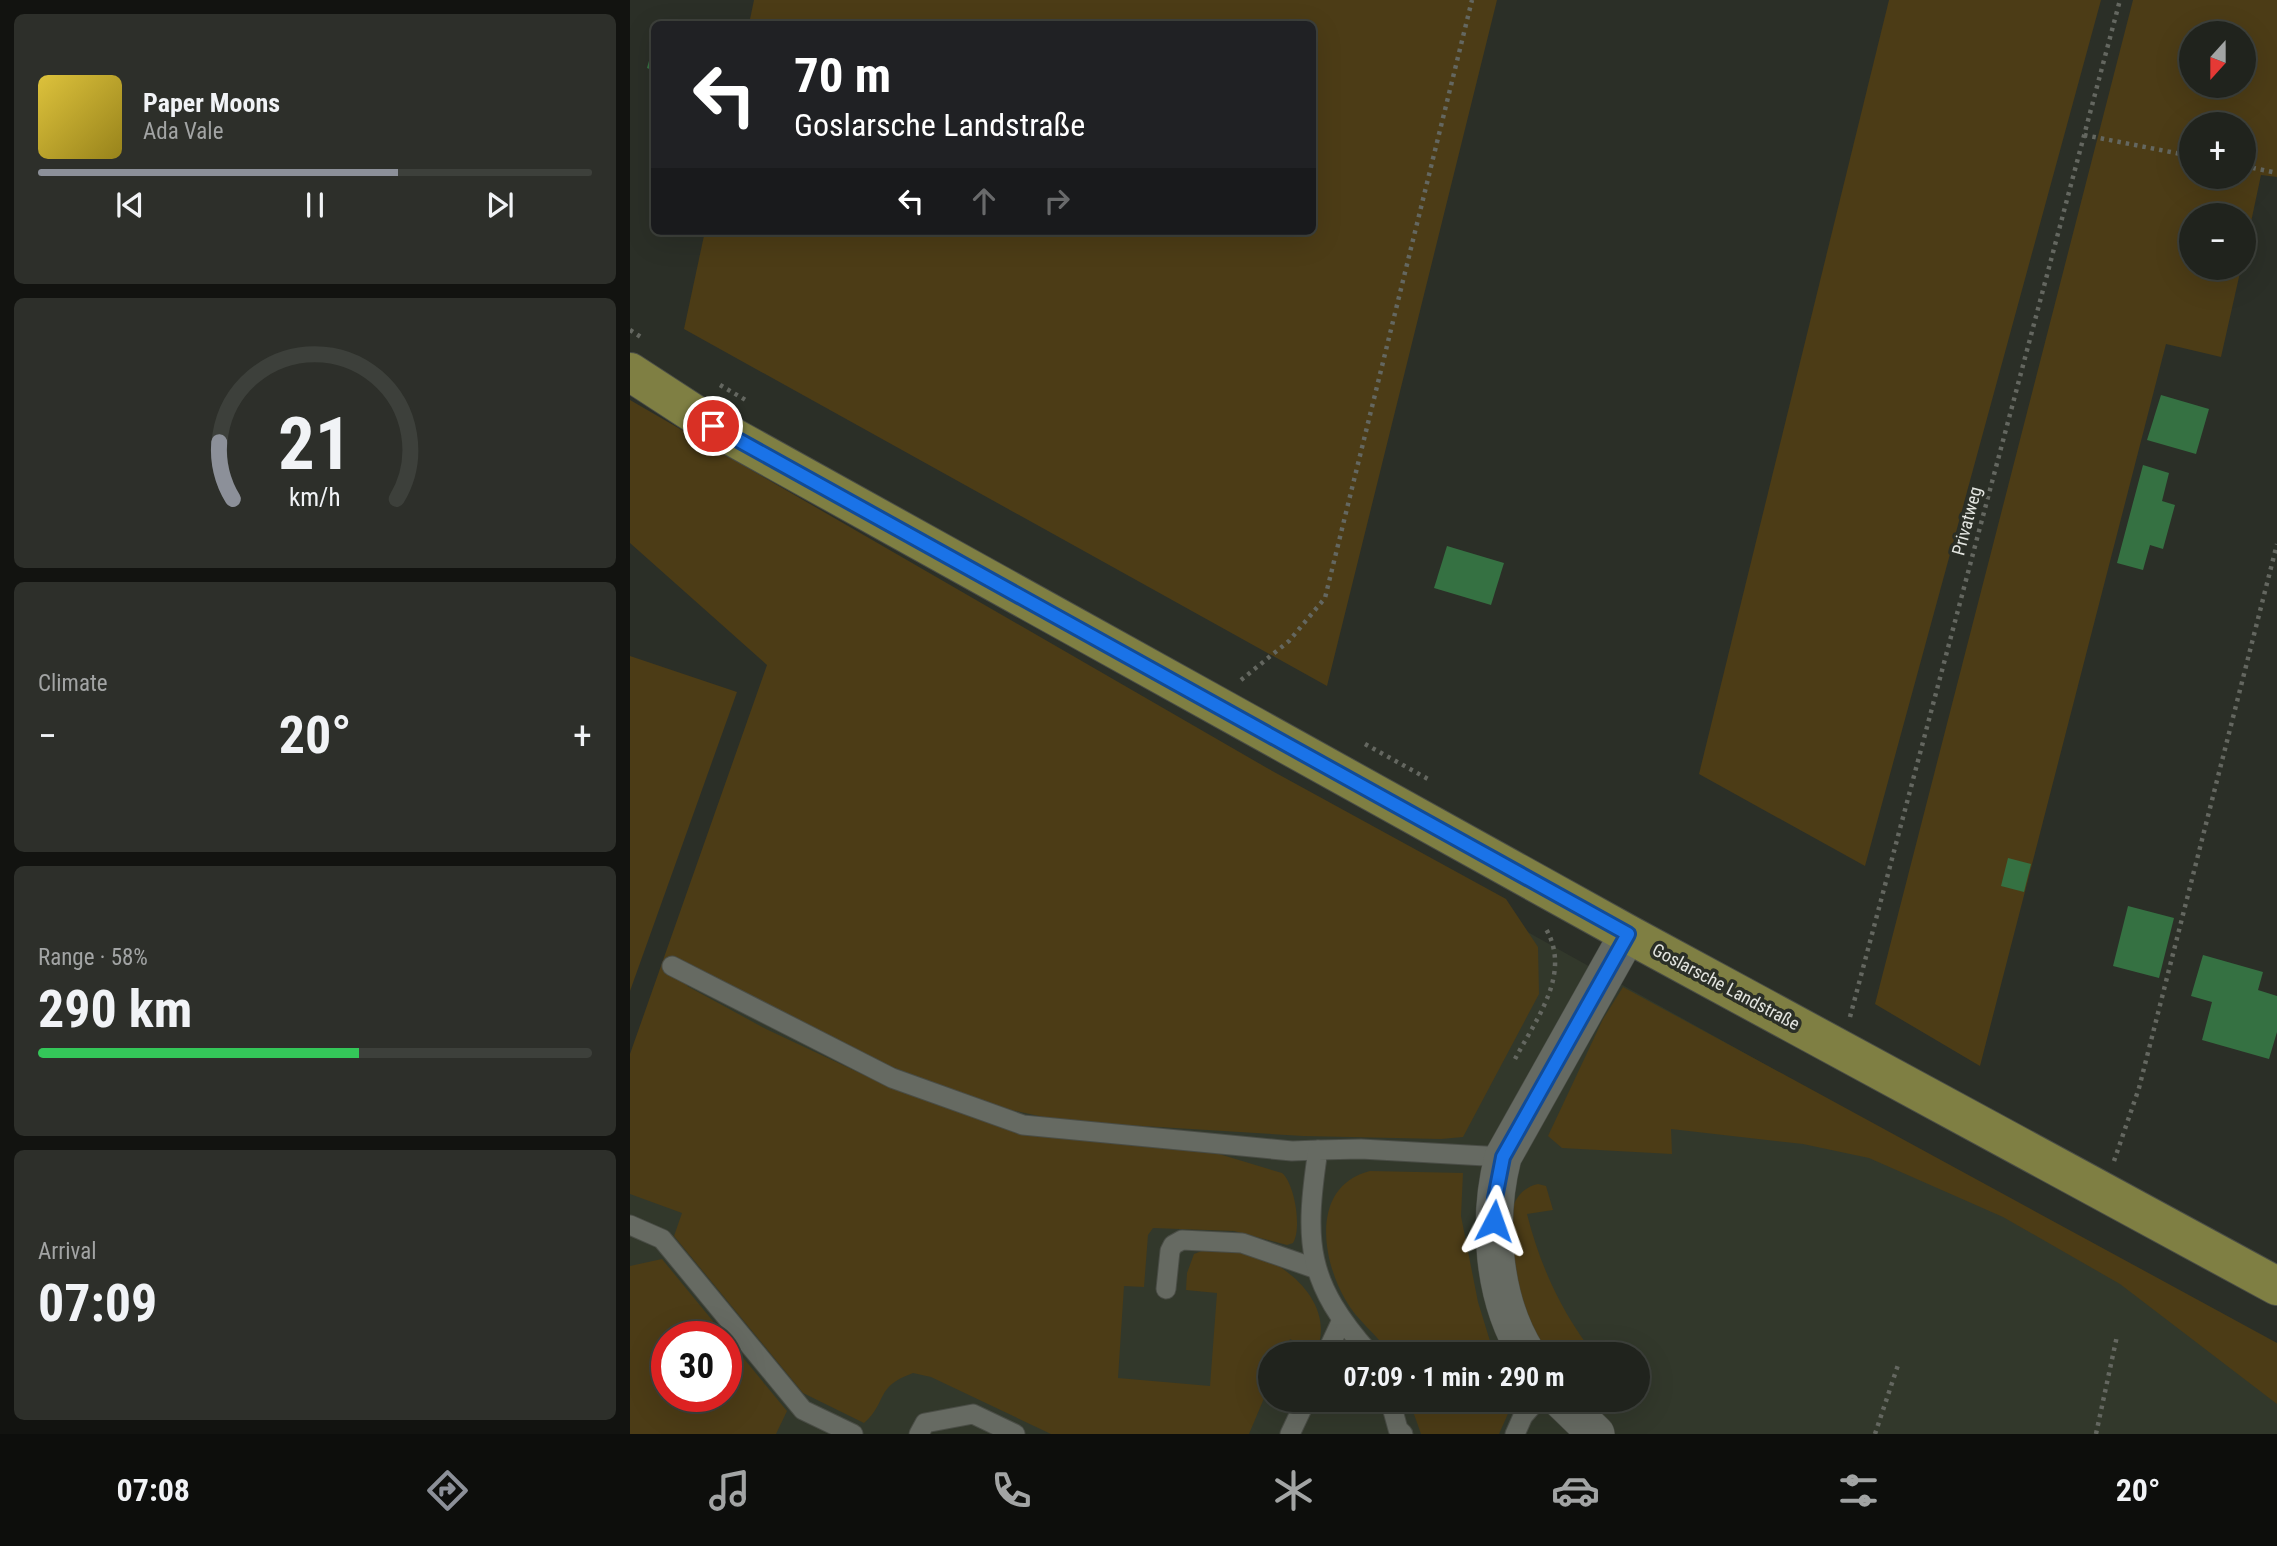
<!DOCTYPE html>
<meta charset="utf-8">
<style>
:root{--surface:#20231d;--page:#2d2f2a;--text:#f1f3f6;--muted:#a2a4a4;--line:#3d403b;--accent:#8c9099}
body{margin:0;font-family:"Roboto Condensed",sans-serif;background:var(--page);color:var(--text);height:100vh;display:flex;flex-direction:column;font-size:26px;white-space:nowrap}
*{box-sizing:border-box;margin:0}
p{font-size:23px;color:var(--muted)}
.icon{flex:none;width:38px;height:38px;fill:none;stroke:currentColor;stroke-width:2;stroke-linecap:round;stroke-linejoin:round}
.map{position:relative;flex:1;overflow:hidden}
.side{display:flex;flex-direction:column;gap:14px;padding:14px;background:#121310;width:630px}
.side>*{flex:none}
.banner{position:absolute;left:21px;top:21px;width:665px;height:214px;border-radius:10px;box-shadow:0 7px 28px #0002,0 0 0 2px var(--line);background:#202124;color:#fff;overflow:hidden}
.needle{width:46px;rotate:201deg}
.buttons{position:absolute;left:1549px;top:21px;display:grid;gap:14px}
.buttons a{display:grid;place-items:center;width:77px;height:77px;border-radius:50%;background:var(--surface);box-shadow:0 7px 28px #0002,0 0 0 2px var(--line);font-size:35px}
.speed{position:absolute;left:21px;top:1321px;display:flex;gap:14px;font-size:35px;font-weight:700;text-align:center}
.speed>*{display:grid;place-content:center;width:91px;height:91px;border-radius:50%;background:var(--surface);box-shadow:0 7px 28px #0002,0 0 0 2px var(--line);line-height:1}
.speed .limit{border:10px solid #d22;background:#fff;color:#111}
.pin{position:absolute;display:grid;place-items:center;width:60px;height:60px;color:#fff;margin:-30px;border:4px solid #fff;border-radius:50%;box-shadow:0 2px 7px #0007}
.me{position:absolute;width:77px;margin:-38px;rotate:4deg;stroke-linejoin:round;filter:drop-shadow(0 0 5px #0008)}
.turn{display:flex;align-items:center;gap:24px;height:147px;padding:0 28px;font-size:32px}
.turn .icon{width:91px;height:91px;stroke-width:2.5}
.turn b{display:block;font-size:49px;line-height:60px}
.lanes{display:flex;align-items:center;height:66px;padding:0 28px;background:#0003;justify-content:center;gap:35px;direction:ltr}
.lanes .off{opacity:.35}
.big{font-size:52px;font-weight:700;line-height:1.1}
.side .widget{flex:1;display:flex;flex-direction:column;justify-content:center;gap:10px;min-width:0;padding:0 24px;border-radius:10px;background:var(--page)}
.side .dial{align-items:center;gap:0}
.dial svg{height:182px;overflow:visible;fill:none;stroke:var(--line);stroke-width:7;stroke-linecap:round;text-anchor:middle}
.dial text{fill:var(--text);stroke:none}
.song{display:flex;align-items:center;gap:21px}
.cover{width:84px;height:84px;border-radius:10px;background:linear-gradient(135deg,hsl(50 70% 55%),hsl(50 70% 35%))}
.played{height:7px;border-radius:4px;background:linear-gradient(90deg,var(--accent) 65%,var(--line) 65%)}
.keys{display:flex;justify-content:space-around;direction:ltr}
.heat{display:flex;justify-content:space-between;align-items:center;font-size:38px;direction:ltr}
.charge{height:10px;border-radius:5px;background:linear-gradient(90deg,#34c759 58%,var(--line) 0)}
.trip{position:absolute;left:628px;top:1342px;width:392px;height:70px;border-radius:35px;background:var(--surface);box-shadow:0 7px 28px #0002,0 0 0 2px var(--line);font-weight:700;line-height:70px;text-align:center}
.menu{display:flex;height:112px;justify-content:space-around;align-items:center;background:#0d0e0c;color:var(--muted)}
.menu .icon{width:49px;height:49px}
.menu .active{color:var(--accent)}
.menu b{font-size:32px;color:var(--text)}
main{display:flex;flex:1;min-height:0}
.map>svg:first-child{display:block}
</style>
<main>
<section class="side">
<div class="widget">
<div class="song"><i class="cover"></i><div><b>Paper Moons</b><p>Ada Vale</p></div></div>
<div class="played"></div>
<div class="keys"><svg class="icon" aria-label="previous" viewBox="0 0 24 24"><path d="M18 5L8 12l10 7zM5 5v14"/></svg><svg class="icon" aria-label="pause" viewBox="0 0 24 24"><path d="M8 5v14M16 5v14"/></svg><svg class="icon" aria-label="next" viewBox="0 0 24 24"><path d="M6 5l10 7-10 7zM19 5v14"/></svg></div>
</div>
<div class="widget dial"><svg viewBox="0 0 100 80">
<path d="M14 69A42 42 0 1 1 86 69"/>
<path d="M14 69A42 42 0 0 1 8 44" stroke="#8c9099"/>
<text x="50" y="56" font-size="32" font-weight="700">21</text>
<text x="50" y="72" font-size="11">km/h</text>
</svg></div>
<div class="widget"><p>Climate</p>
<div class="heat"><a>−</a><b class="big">20°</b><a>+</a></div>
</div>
<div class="widget"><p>Range · 58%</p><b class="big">290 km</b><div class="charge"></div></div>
<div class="widget"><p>Arrival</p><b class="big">07:09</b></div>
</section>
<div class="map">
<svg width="1647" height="1434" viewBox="0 0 1647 1434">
<rect width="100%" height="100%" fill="#2b2f27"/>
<!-- built -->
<path fill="#32382b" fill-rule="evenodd" d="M 193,539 L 1647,1350 L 1647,1434 L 0,1434 L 0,1086 ZM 37,1337 L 96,1337 L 96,1396 L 37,1396 ZM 640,1354 L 1008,1354 L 1008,1400 L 640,1400 Z"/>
<!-- green -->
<g fill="#4c3c16" fill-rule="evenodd">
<polygon points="124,0 867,0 697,686 54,329 75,231 682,231 682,24 119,24"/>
<polygon points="1259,0 1471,0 1235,866 1069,774"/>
<path d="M 1503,0 L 1647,0 L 1647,177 L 1631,175 L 1614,255 L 1614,215 L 1561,215 L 1561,268 L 1611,268 L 1591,357 L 1536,344 L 1350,1066 L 1245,1004 ZM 1561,33 L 1614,33 L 1614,86 L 1561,86 ZM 1561,124 L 1614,124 L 1614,177 L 1561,177 Z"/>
<path d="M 0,400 L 637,768 L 876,899 L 908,947 L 909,994 L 833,1137 L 811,1139 L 673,1136 L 432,1121 L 367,1107 L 234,1056 L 63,966 L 57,986 L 136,1029 L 236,1076 L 394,1134 L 589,1154 L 652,1173 C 665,1184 672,1229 663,1243 L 657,1245 L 604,1231 L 523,1228 L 518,1235 L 514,1287 L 494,1286 L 488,1378 L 580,1386 L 587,1293 L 556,1290 L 557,1273 L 564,1254 C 616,1229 714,1290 686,1352 L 660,1339 L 654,1354 L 640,1354 L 640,1384 L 619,1434 L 421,1434 L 301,1377 L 283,1373 C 244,1387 258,1402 234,1423 L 173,1393 L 44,1236 L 52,1213 L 0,1194 L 0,1054 L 137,665 L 0,543 Z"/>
<polygon points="0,656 107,692 0,991"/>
<polygon points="993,987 1647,1343 1647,1404 1490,1284 1373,1217 1239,1158 1173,1144 1041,1129 1042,1154 932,1148 918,1136 973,1019"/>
<path d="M 740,1171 L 833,1173 L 831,1216 L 848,1302 L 864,1354 L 760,1354 C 747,1334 726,1320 715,1299 C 691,1257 681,1186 740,1171 Z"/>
<path d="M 908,1184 L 916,1186 L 923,1210 L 897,1214 C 910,1266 932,1313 964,1354 L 912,1354 C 903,1333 890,1311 885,1289 C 879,1257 867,1193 908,1184 Z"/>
<polygon points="32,1259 96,1337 37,1337 37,1396 96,1396 96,1337 157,1411 146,1434 0,1434 0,1266"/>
<polygon points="779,1400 884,1400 869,1434 791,1434"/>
</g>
<!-- building -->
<g fill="#357142">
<polygon points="24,43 24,71 17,68"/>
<polygon points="1531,395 1579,409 1566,454 1517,440"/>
<polygon points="1513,465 1539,473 1532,501 1545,505 1533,549 1520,545 1513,570 1487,563"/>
<polygon points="817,546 874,563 861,605 804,588"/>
<polygon points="1378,858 1401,864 1394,892 1371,886"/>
<polygon points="1498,906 1544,918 1529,978 1483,966"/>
<polygon points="1573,955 1633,972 1628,990 1647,996 1647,1032 1639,1059 1572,1040 1582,1002 1561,996"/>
</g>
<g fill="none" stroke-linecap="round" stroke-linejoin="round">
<!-- lane casing -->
<g stroke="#4a4d46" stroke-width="21">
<g id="lane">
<polyline points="42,966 262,1078 393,1125 662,1151 688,1150"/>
<polyline points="0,1225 32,1239 173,1410 223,1434"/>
<polyline points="536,1289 540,1251 543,1245 552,1240 612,1243 684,1268"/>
<polyline points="696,1354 711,1322"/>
<path d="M 740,1354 C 676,1282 674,1243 688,1150 L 731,1149 L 873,1157"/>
<polyline points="760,1400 768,1429 773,1434"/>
<polyline points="289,1434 295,1423 343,1414 385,1434"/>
<polyline points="660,1434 676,1400"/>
<polyline points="885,1434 893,1416 907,1400"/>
</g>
</g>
<!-- street casing -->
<g stroke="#4a4d46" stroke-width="38">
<g id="street">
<path d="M 897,1354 C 862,1298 857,1220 873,1157 L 998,934"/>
<polyline points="931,1400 966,1434"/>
</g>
</g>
<!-- primary casing -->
<g stroke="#4a4d46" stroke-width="40">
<polyline id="primary" points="0,372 83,426 998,934 1647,1286"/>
</g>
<!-- path -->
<g stroke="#646760" stroke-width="4.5" stroke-dasharray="3.5 5" stroke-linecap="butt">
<polyline points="1454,135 1561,156"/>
<polyline points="1614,166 1647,173"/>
<polyline points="0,330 14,339"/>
<polyline points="90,385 119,402"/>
<polyline points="611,680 659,641 695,598 842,0"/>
<polyline points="735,744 798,779"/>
<polyline points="1220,1017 1490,0"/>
<path d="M 885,1059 C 906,1019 942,974 916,929"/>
<polyline points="1484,1161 1509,1088 1647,544"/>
<polyline points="1245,1434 1268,1365"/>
<polyline points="1466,1434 1487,1336"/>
</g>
<!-- lane -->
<use href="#lane" stroke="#666a62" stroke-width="19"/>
<!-- street -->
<use href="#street" stroke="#666a62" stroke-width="37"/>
<!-- primary -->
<use href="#primary" stroke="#7f7f43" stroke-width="38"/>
</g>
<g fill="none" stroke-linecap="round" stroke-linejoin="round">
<!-- route casing -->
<g stroke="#114b97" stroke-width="18">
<polyline id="route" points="83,426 998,934 873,1157 865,1198 864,1221"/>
</g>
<!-- route -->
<use href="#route" stroke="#1a73e8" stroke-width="12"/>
</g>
<g text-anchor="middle" stroke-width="7" stroke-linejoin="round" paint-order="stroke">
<!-- street labels -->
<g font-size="18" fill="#e3e5e0" stroke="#2b2f27">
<text transform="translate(1337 521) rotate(-75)" y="6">Privatweg</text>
<text transform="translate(1096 987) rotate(28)" y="6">Goslarsche Landstraße</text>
</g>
</g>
</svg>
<div class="buttons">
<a><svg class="needle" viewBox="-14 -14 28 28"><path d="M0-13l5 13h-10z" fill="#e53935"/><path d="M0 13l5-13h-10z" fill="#a2a4a4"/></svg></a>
<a>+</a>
<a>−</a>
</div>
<div class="speed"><div class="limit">30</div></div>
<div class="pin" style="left:83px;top:426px;background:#d93025"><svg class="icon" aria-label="arrive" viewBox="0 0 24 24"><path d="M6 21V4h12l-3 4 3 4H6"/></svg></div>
<svg class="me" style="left:864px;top:1221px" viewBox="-20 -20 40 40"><path d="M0-17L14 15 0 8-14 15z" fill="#1a73e8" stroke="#fff" stroke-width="4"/></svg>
<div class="trip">07:09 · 1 min · 290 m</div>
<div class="banner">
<div class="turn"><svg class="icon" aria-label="left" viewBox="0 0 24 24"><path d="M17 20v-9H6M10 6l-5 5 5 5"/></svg><div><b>70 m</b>Goslarsche Landstraße</div></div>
<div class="lanes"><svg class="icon" aria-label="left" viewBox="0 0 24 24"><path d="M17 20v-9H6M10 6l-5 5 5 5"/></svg><svg class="icon off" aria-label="ahead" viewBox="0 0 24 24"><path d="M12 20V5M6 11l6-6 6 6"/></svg><svg class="icon off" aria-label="right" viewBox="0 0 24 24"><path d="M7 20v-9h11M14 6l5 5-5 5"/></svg></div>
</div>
</div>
</main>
<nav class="menu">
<b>07:08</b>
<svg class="icon active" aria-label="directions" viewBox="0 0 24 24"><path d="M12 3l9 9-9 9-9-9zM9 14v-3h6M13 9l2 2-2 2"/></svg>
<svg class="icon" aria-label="music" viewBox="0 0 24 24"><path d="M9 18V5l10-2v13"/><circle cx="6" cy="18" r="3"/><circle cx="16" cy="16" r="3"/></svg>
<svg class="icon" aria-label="phone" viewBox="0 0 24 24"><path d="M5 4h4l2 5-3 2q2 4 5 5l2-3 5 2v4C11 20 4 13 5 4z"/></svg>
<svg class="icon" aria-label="climate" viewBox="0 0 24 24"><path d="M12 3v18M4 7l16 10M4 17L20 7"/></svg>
<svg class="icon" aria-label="car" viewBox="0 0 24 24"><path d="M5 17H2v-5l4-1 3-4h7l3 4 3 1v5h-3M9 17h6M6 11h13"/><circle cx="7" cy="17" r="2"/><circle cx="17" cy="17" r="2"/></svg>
<svg class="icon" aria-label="filters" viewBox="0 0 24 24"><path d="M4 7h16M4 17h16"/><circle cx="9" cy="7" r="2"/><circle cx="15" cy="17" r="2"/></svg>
<b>20°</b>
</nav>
